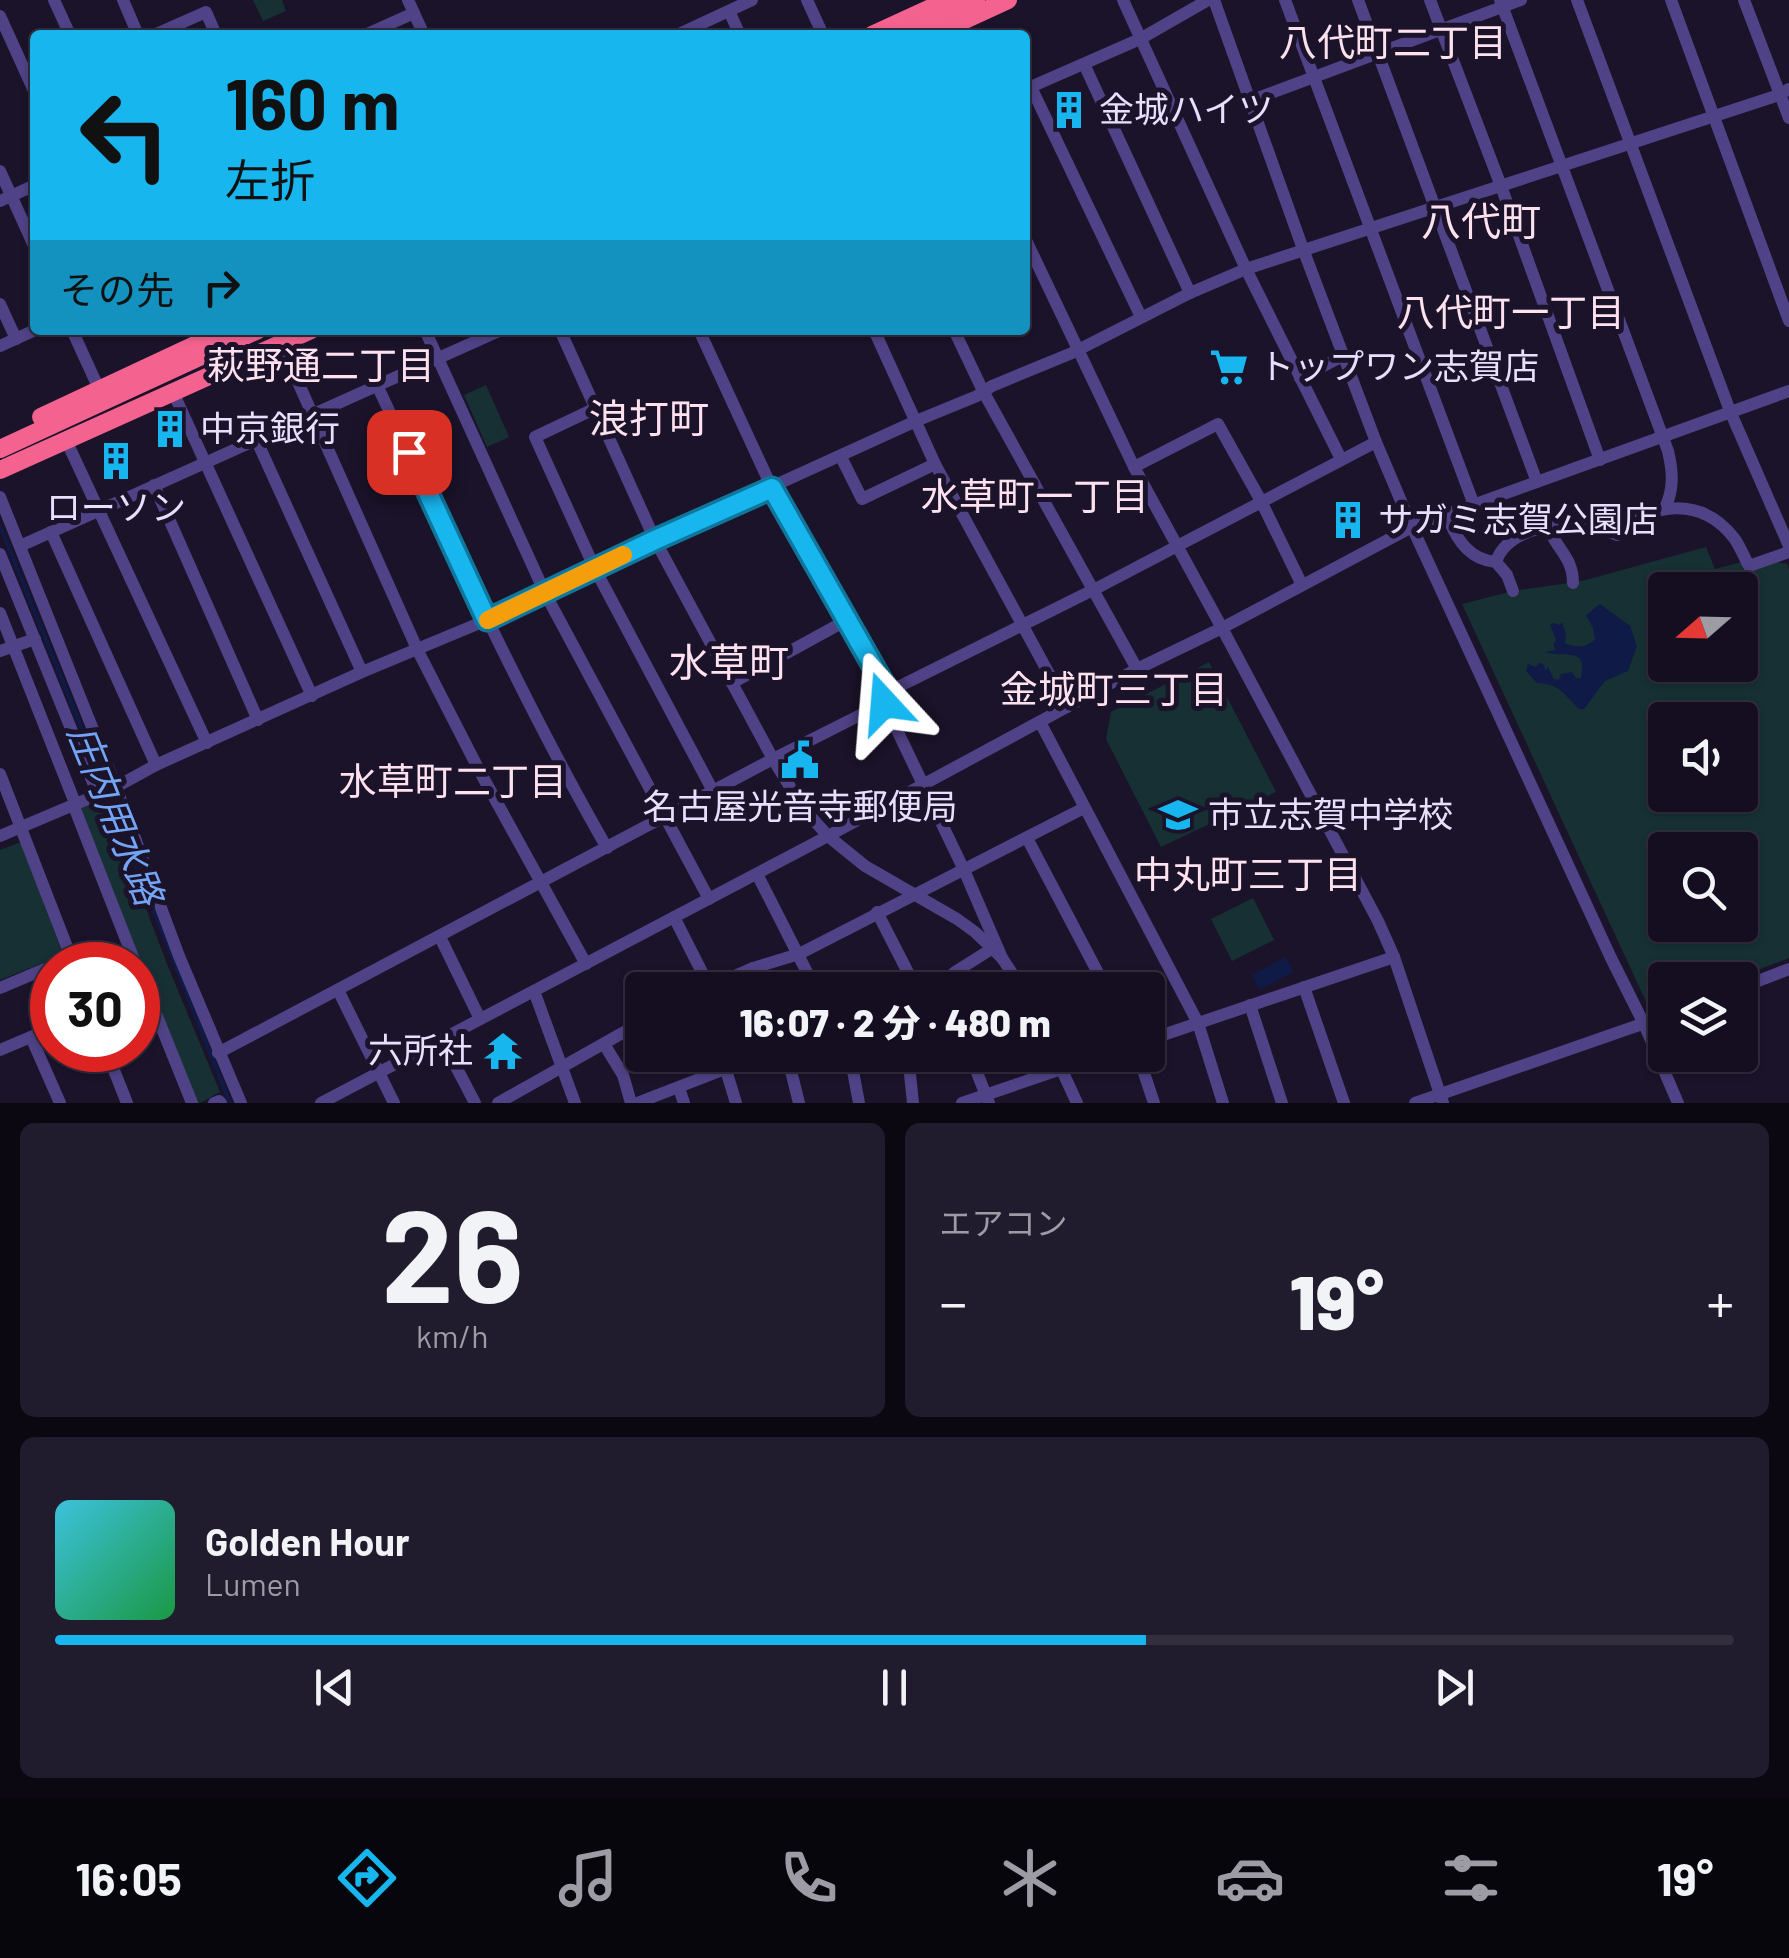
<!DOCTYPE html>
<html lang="ja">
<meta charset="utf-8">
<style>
:root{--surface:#140e20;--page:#211c2d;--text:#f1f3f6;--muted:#9d9ca5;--line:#332e3e;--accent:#18b6ef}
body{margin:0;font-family:Barlow,"Noto Sans JP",sans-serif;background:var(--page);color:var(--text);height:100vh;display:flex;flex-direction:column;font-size:38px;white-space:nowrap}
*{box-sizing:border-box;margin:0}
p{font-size:32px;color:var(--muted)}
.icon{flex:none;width:55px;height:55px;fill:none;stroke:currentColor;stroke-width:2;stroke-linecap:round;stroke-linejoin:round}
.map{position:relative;height:1103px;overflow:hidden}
.side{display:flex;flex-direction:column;gap:20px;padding:20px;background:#0b0812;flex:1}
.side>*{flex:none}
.hud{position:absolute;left:30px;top:30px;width:1000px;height:305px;border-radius:10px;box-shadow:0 2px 8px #0004,0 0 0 2px var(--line);background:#18b6ef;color:#111;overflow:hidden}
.needle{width:65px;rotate:250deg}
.controls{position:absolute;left:1648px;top:572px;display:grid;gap:20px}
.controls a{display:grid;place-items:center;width:110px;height:110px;border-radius:10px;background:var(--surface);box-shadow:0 2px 8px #0004,0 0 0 2px var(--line);font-size:50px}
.speed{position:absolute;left:30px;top:942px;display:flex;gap:20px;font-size:50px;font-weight:700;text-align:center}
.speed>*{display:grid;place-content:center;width:130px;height:130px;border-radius:50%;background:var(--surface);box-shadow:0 2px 8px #0004,0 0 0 2px var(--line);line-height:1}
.speed .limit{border:15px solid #d22;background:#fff;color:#111}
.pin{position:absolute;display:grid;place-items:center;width:85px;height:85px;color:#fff;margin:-42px;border-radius:20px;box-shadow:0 5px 15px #0006}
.me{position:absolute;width:110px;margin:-55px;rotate:341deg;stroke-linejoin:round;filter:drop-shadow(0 0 8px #0008)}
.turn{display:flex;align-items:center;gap:35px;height:210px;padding:0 30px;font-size:45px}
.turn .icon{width:130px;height:130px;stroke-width:2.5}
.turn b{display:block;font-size:70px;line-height:85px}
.then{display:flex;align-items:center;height:95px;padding:0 30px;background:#0003;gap:20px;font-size:38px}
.big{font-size:75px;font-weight:800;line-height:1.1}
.side .tile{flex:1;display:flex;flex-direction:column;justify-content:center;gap:15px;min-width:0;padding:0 35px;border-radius:15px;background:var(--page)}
.side .dial{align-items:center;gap:0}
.dial b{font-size:130px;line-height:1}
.song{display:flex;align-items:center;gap:30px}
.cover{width:120px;height:120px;border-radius:15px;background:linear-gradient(135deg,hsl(190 70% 55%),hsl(140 70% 35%))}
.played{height:10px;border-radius:5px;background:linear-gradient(90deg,var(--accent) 65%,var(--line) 65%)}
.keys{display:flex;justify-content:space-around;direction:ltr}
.heat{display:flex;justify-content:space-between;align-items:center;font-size:55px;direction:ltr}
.side .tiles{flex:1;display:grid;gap:20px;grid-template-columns:1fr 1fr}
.tile:last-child{grid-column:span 2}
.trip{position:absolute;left:625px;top:972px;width:540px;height:100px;border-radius:10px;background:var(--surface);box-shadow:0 2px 8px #0004,0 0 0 2px var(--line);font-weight:800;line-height:100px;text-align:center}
.tabs{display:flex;height:160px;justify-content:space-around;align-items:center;background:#08060d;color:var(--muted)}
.tabs .icon{width:70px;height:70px}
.tabs .selected{color:var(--accent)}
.tabs b{font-size:45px;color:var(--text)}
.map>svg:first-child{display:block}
</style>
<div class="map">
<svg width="1789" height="1103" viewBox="0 0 1789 1103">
<rect width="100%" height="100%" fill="#1b132a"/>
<!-- green -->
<g fill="#163034" fill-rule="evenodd">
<polygon points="253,0 282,0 286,11 263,21"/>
<polygon points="486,385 509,437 487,447 464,395"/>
<path d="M 1706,547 L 1715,569 L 1742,562 L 1744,571 L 1776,562 L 1787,564 L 1789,570 L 1789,958 L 1731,980 L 1665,980 L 1665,1005 L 1652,1009 L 1648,1006 L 1462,604 L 1513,591 L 1582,581 ZM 1665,590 L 1740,590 L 1740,665 L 1665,665 ZM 1665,720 L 1740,720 L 1740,795 L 1665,795 ZM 1665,850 L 1740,850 L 1740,925 L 1665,925 Z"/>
<polygon points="1209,662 1276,792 1161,847 1106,739 1111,712"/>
<polygon points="104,798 167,964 220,1092 200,1103 197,1103 80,811 83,806"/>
<polygon points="21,842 63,955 0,980 0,850"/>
<polygon points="1253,898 1274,940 1232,961 1211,919"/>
</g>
<!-- water -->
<g fill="#0f1a47">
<path d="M 1600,604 L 1630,626 L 1637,646 L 1628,671 L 1605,681 L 1584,709 L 1579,709 C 1563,694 1561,684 1537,683 L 1526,671 L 1528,664 L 1536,667 L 1539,663 L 1543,664 L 1546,670 L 1548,667 L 1554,679 L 1559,680 L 1561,674 L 1572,672 L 1576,678 L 1581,678 C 1588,645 1564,659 1545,652 L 1556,650 L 1553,645 L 1556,640 L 1550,625 L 1553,623 L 1560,625 L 1562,622 L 1566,634 L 1565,643 C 1576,648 1587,648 1595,639 L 1593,628 L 1586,615 Z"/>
<polygon points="1286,957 1293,972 1259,990 1252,975"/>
</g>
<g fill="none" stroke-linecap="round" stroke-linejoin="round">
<!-- stream -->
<g stroke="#0f1a47" stroke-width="4">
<polyline points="0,526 105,786"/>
<polyline points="108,795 230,1103"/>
</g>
<!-- minor -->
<g stroke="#504286" stroke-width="12">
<polyline points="54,0 70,35"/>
<polyline points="123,0 138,35"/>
<polyline points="408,0 424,35"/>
<polyline points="807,0 823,35"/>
<polyline points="1123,0 1246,269 1341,459"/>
<polyline points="1214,0 1303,249 1376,442 1412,527 1611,958 1644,1024 1678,1103"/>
<polyline points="1285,0 1474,505"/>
<polyline points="1358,0 1537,482"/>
<polyline points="1430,0 1501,186 1600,460"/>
<path d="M 1500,0 L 1668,451 C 1673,472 1674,489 1665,508"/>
<polyline points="1577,0 1730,411 1789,546"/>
<polyline points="1671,0 1789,321"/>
<polyline points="1744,0 1789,118"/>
<polyline points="729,11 740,35"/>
<polyline points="0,16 35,93"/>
<polyline points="154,35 206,12 216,35"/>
<polyline points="365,35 414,13"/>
<polyline points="677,35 752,0"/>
<polyline points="1084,64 1190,293"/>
<polyline points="1031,87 1141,317"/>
<polyline points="1026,89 1140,39 1208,0"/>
<polyline points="1252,100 1521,0"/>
<polyline points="0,171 35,248"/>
<polyline points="0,201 35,185"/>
<polyline points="1025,238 1134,467 1222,628 1378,921 1394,957 1443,1103"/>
<polyline points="0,304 16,339"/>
<polyline points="72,330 99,389"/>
<polyline points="425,330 545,593 709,899"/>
<polyline points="560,330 655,540 773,759 803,808 828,836 865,866 957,919 975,932 1002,958 1023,990"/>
<polyline points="699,330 772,488 888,692"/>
<polyline points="874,330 935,464 1067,707"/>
<polyline points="954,330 983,391 1137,669"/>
<polyline points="281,344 418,651 479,770 586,964"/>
<polyline points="0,346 35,330"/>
<polyline points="1300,378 1345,355"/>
<path d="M 377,385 C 450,541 521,698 607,848"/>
<polyline points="173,392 312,696"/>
<polyline points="596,408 535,437 595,569 713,791"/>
<polyline points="256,439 362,672"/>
<polyline points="66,440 207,743"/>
<polyline points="841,457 862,499 935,464"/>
<polyline points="1134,467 1218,424 1261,501 1302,585"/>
<polyline points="154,485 258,720"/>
<polyline points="0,497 116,787 179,956 241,1103"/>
<path d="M 1449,520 C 1458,542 1471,560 1496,562 C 1506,530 1557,521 1586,525 C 1597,527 1607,531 1617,535 C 1652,501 1702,497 1734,538 C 1740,546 1744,557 1749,566 L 1789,552"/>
<path d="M 1548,527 C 1557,550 1573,557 1573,583"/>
<polyline points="51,532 156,765"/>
<polyline points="20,546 501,330"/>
<polyline points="0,554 98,795"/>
<polyline points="1496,562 1507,575 1513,591"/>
<polyline points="0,613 75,803"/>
<polyline points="0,651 35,639"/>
<polyline points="732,683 847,620"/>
<polyline points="1040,722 1198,1023 1223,1103"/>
<polyline points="0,774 74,965"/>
<polyline points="73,804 136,965"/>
<polyline points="0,836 116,787 156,765 362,672 487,620 655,540 916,421 977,396 992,386 1072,353 1190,293 1246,269 1779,95 1789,89"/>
<polyline points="1027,838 1107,990"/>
<polyline points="757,874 816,990"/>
<polyline points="877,912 917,990"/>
<polyline points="674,917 711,990"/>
<polyline points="440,937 480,1019"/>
<polyline points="1002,958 964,870 884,703 888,692 1099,587 1376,442"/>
<polyline points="753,968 762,990"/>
<polyline points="138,969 192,1103"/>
<polyline points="1304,987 1344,1103"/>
<polyline points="0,988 52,966"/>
<polyline points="1740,988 1789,969"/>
<polyline points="338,990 394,1103"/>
<polyline points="703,990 753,968 799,954 1084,808"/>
<polyline points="934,990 955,972 993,948"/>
<polyline points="534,991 575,1103"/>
<polyline points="1250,1005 1282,1103"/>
<polyline points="31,1037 60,1103"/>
<polyline points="442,1040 475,1103"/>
<polyline points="1148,1040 1394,957"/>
<polyline points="604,1044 623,1075 631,1103"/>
<polyline points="0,1050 52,1028"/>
<polyline points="106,1050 127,1103"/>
<polyline points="218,1053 773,759 884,703"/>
<polyline points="787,1055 799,1103"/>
<polyline points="850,1055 859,1103"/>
<polyline points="908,1055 913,1103"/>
<polyline points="970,1055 989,1103"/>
<polyline points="1055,1055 1077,1103"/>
<polyline points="1138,1055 1154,1103"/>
<polyline points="726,1070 736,1103"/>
<polyline points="679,1088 684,1103"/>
<polyline points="214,1103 219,1101 221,1103"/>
<polyline points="321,1103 828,836 1137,669 1222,628 1412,527 1789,391"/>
<polyline points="498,1103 642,1022"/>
<polyline points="637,1103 761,1055"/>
<polyline points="962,1103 1102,1055"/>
<polyline points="1415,1103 1665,1016"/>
</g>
<!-- highway -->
<g stroke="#f46290" stroke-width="18">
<polyline points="872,35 948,0"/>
<polyline points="932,35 1008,0"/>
<polyline points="41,417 227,330"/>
<polyline points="0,449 258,330"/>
<polyline points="0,470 311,330"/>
</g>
<!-- highway-bridge -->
<polyline stroke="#f46290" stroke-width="18" points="900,35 976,0"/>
</g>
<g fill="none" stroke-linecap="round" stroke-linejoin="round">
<!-- route casing -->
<g stroke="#10769b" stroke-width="25">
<polyline id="route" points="409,452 487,620 655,540 772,488 888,692 884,703"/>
</g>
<!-- route -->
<use href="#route" stroke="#18b6ef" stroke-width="18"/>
<!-- slow -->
<polyline stroke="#f59e0b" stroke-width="18" points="488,620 623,555"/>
</g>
<!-- icons -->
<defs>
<g id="building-bare" transform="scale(3)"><path d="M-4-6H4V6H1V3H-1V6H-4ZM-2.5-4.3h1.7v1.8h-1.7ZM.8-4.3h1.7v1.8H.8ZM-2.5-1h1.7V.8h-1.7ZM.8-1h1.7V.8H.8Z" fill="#18b6ef" stroke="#1b132a" stroke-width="2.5" paint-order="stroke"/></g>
<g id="supermarket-bare" transform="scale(3)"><path d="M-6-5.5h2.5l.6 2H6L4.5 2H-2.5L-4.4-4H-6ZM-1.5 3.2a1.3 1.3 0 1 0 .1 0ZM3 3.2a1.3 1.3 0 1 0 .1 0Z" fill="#18b6ef" stroke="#1b132a" stroke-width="2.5" paint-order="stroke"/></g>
<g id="civic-bare" transform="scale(3)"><path d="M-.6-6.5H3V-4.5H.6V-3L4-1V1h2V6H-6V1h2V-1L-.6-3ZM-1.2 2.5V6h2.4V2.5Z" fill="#18b6ef" stroke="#1b132a" stroke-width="2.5" paint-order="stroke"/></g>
<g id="school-bare" transform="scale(3)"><path d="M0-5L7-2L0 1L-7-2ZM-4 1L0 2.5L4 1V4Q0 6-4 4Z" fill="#18b6ef" stroke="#1b132a" stroke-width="2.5" paint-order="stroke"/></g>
<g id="temple-bare" transform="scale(3)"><path d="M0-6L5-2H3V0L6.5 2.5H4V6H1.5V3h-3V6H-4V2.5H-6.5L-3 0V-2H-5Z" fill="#18b6ef" stroke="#1b132a" stroke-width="2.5" paint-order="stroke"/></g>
</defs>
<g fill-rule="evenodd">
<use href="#building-bare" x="1069" y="110"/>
<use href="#supermarket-bare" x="1229" y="367"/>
<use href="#building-bare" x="170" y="429"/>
<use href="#building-bare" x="116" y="461"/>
<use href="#building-bare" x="1348" y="520"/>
<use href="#civic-bare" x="800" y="760"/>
<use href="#school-bare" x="1178" y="815"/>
<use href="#temple-bare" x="503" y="1051"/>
</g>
<g text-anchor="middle" stroke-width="10" stroke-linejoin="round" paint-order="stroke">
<!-- poi labels -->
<g font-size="35" fill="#e7dffd" stroke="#1b132a" text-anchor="start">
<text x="1099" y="122">金城ハイツ</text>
<text x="1259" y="379">トップワン志賀店</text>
<text x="200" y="441">中京銀行</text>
<text x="116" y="520" text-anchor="middle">ローソン</text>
<text x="1378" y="532">サガミ志賀公園店</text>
<text x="800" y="819" text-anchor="middle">名古屋光音寺郵便局</text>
<text x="1208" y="827">市立志賀中学校</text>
<text x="473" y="1063" text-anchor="end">六所社</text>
</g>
<!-- neighbourhood labels -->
<g font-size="38" fill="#fde1ee" stroke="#1b132a">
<text x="1393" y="56">八代町二丁目</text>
<text x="1511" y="326">八代町一丁目</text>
<text x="321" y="379">萩野通二丁目</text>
<text x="1035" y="510">水草町一丁目</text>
<text x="1114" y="703">金城町三丁目</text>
<text x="453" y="795">水草町二丁目</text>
<text x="1248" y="888">中丸町三丁目</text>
</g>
<!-- water labels -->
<g font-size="38" font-style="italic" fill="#74a4f5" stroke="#1b132a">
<text transform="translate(115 815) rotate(68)" y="13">庄内用水路</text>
</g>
<!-- quarter labels -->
<g font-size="40" fill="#fde1ee" stroke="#1b132a">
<text x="1481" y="236">八代町</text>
<text x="649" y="433">浪打町</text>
<text x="729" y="677">水草町</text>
</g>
</g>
</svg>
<div class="controls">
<a><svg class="needle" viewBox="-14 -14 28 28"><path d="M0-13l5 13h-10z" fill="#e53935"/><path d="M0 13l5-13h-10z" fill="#9d9ca5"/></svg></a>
<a><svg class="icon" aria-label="sound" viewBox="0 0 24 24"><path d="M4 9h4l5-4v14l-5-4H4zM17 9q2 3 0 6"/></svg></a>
<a><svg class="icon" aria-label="search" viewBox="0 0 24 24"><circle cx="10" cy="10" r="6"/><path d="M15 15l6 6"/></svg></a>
<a><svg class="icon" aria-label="layers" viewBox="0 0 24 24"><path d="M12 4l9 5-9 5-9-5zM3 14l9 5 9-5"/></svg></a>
</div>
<div class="speed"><div class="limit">30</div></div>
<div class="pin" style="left:409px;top:452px;background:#d93025"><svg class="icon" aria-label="arrive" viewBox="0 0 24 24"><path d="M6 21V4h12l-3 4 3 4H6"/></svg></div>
<svg class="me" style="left:884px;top:703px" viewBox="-20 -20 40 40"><path d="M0-17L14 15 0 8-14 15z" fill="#18b6ef" stroke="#fff" stroke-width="4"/></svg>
<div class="trip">16:07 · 2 分 · 480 m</div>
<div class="hud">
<div class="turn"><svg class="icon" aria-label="left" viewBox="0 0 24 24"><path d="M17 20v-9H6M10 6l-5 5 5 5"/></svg><div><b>160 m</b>左折</div></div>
<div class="then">その先<svg class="icon" aria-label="right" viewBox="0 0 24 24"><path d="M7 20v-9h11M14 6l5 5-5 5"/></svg></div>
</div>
</div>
<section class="side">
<div class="tiles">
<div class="tile dial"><b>26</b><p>km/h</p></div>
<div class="tile"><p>エアコン</p>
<div class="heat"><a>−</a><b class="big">19°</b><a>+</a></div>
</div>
<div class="tile">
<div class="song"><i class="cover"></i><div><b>Golden Hour</b><p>Lumen</p></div></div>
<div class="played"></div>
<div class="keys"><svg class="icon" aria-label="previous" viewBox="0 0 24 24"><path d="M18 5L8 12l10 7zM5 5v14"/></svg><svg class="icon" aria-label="pause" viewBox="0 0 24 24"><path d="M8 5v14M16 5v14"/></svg><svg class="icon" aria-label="next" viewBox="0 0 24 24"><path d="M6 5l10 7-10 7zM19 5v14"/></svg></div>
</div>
</div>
</section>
<nav class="tabs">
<b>16:05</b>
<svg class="icon selected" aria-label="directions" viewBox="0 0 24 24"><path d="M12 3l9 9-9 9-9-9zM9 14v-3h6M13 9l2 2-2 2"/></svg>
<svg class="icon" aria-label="music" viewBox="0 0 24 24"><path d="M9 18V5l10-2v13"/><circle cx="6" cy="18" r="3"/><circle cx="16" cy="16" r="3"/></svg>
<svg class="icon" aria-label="phone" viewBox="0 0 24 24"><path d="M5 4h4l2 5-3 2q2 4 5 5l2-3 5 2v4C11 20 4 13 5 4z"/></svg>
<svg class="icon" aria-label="climate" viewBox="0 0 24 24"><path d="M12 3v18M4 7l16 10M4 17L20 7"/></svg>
<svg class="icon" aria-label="car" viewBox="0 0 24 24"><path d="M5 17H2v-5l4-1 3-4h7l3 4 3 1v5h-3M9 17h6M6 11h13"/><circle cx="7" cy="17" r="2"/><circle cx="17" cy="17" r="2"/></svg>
<svg class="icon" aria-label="filters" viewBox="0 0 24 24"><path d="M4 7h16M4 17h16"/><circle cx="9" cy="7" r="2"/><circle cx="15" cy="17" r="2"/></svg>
<b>19°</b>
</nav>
